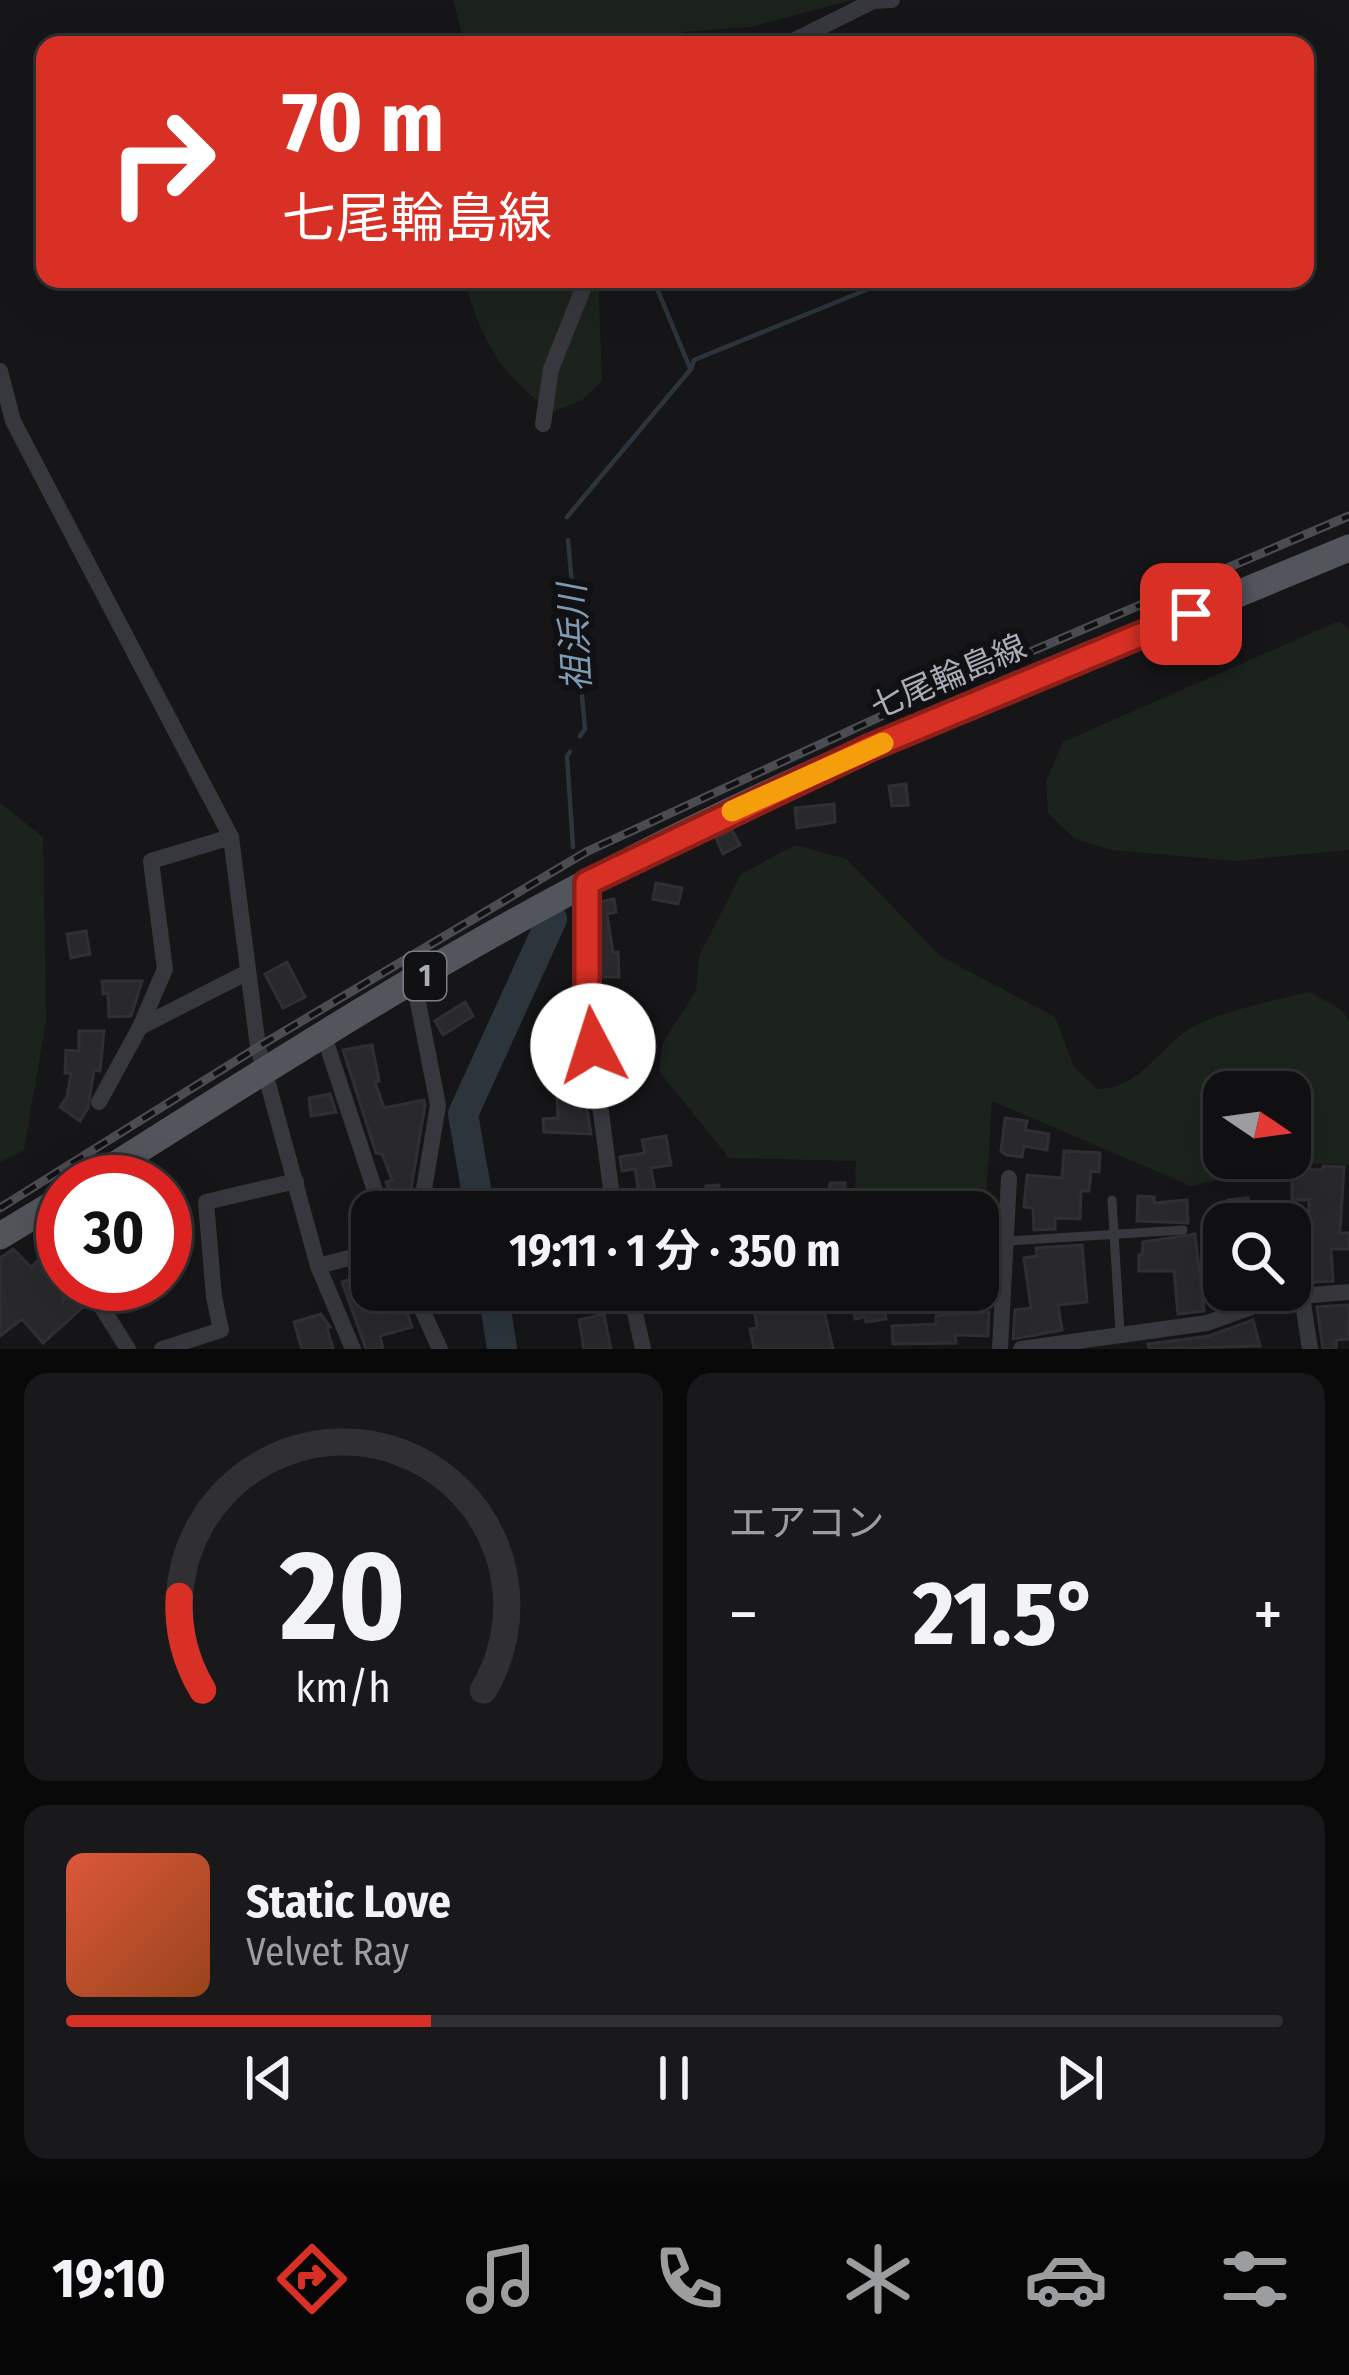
<!DOCTYPE html>
<html lang="ja">
<meta charset="utf-8">
<style>
:root{--surface:#101012;--page:#19191b;--text:#f1f3f6;--muted:#9c9d9f;--line:#303032;--accent:#d93025}
body{margin:0;font-family:"Fira Sans Condensed","Noto Sans JP",sans-serif;background:var(--page);color:var(--text);height:100vh;display:flex;flex-direction:column;font-size:45px;white-space:nowrap}
*{box-sizing:border-box;margin:0}
p{font-size:39px;color:var(--muted)}
.icon{flex:none;width:66px;height:66px;fill:none;stroke:currentColor;stroke-width:2;stroke-linecap:round;stroke-linejoin:round}
.map{position:relative;height:1349px;overflow:hidden}
.panel{display:flex;flex-direction:column;gap:24px;padding:24px;background:#09090a;flex:1}
.panel>*{flex:none}
.banner{position:absolute;left:36px;top:36px;width:1278px;height:252px;border-radius:24px;box-shadow:0 12px 48px #0002,0 0 0 3px var(--line);background:#d93025;color:#fff;overflow:hidden}
.needle{width:78px;rotate:103deg}
.buttons{position:absolute;left:1203px;top:1071px;display:grid;gap:24px}
.buttons a{display:grid;place-items:center;width:108px;height:108px;border-radius:24px;background:var(--surface);box-shadow:0 12px 48px #0002,0 0 0 3px var(--line);font-size:60px}
.speed{position:absolute;left:36px;top:1155px;display:flex;gap:24px;font-size:60px;font-weight:700;text-align:center}
.speed>*{display:grid;place-content:center;width:156px;height:156px;border-radius:50%;background:var(--surface);box-shadow:0 12px 48px #0002,0 0 0 3px var(--line);line-height:1}
.speed .limit{border:18px solid #d22;background:#fff;color:#111}
.pin{position:absolute;display:grid;place-items:center;width:102px;height:102px;color:#fff;margin:-51px;border-radius:24px;box-shadow:0 6px 18px #0006}
.me{position:absolute;width:132px;margin:-66px;rotate:355deg;stroke-linejoin:round;filter:drop-shadow(0 0 9px #0008)}
.turn{display:flex;align-items:center;gap:42px;height:252px;padding:0 48px;font-size:54px}
.turn .icon{width:156px;height:156px;stroke-width:2.5}
.turn b{display:block;font-size:84px;line-height:102px}
.big{font-size:90px;font-weight:700;line-height:1.1}
.panel .tile{flex:1;display:flex;flex-direction:column;justify-content:center;gap:18px;min-width:0;padding:0 42px;border-radius:24px;background:var(--page)}
.panel .dial{align-items:center;gap:0}
.dial svg{height:312px;overflow:visible;fill:none;stroke:var(--line);stroke-width:7;stroke-linecap:round;text-anchor:middle}
.dial text{fill:var(--text);stroke:none}
.song{display:flex;align-items:center;gap:36px}
.cover{width:144px;height:144px;border-radius:18px;background:linear-gradient(135deg,hsl(10 70% 55%),hsl(20 70% 35%))}
.played{height:12px;border-radius:6px;background:linear-gradient(90deg,var(--accent) 30%,var(--line) 30%)}
.keys{display:flex;justify-content:space-around;direction:ltr}
.heat{display:flex;justify-content:space-between;align-items:center;font-size:66px;direction:ltr}
.panel .tiles{flex:1;display:grid;gap:24px;grid-template-columns:1fr 1fr}
.tile:last-child{grid-column:span 2}
.trip{position:absolute;left:351px;top:1191px;width:648px;height:120px;border-radius:24px;background:var(--surface);box-shadow:0 12px 48px #0002,0 0 0 3px var(--line);font-weight:700;line-height:120px;text-align:center}
.tab-bar{display:flex;height:192px;justify-content:space-around;align-items:center;background:#060607;color:var(--muted)}
.tab-bar .icon{width:84px;height:84px}
.tab-bar .active{color:var(--accent)}
.tab-bar b{font-size:54px;color:var(--text)}
.map>svg:first-child{display:block}
</style>
<div class="map">
<svg width="1349" height="1349" viewBox="0 0 1349 1349">
<rect width="100%" height="100%" fill="#161618"/>
<!-- green -->
<g fill="#1c231d" fill-rule="evenodd">
<polygon points="453,0 852,0 751,27 683,32 680,45 465,45"/>
<path d="M 464,279 L 605,279 L 599,293 L 602,381 L 582,400 L 553,412 C 499,374 482,341 464,279 Z"/>
<polygon points="1339,621 1349,629 1349,850 1234,861 1112,850 1075,839 1048,813 1046,781 1063,742"/>
<polygon points="0,803 43,837 46,1021 24,1150 0,1162"/>
<path d="M 795,845 L 847,859 L 940,956 L 1055,1017 L 1074,1067 L 1097,1089 C 1139,1090 1158,1048 1191,1028 C 1218,1012 1278,999 1310,992 L 1342,1010 L 1349,1021 L 1349,1165 L 1296,1163 L 1191,1186 L 992,1101 L 984,1228 L 978,1228 L 978,1212 L 854,1212 L 856,1161 L 729,1158 L 659,1071 L 663,1042 L 696,991 L 699,956 L 741,874 ZM 1290,1092 L 1290,1158 L 1224,1158 L 1224,1092 Z"/>
</g>
<g fill="none" stroke-linecap="round" stroke-linejoin="round">
<!-- stream -->
<g stroke="#2c353c" stroke-width="4.5">
<polyline points="653,279 690,368"/>
<polyline points="567,517 691,369 694,360 893,279"/>
<polyline points="568,540 585,729 580,736"/>
<polyline points="570,752 567,756 573,847"/>
</g>
<!-- river -->
<g stroke="#2c353c" stroke-width="30">
<polyline points="480,1212 463,1114 552,919"/>
<polyline points="493,1290 502,1349"/>
</g>
</g>
<!-- building -->
<g fill="#29292c" stroke="#303034" stroke-width="3">
<polygon points="906,784 908,805 892,806 889,786"/>
<polygon points="834,804 835,822 797,828 795,808"/>
<polygon points="732,830 740,845 723,854 716,838"/>
<polygon points="656,883 682,888 678,904 653,899"/>
<polygon points="614,899 616,912 607,914 613,953 618,952 619,977 600,977 600,902"/>
<polygon points="86,931 90,954 71,958 67,934"/>
<polygon points="287,962 305,997 283,1008 265,974"/>
<polygon points="102,981 142,981 131,1016 109,1017 108,993 103,994"/>
<polygon points="465,1002 473,1016 443,1035 435,1021"/>
<polygon points="79,1031 104,1031 100,1071 94,1070 88,1108 80,1121 60,1107 67,1097 71,1073 65,1073 66,1050 79,1051"/>
<polygon points="372,1045 379,1081 375,1082 384,1108 424,1100 425,1105 410,1195 392,1202 386,1182 392,1180 382,1154 376,1153 343,1050"/>
<polygon points="330,1094 336,1112 311,1116 309,1098"/>
<polygon points="585,1097 591,1134 544,1132 543,1119 558,1118 557,1098"/>
<polygon points="1005,1118 1027,1121 1025,1130 1049,1134 1047,1150 1024,1146 1022,1157 1006,1155 1001,1151"/>
<polygon points="666,1136 671,1165 651,1168 655,1191 639,1194 635,1169 622,1171 620,1157 645,1153 642,1140"/>
<polygon points="1064,1151 1100,1153 1099,1172 1091,1171 1089,1191 1081,1191 1080,1219 1055,1218 1055,1229 1034,1230 1033,1208 1024,1207 1027,1175 1062,1178"/>
<polygon points="1323,1166 1344,1167 1340,1233 1349,1233 1349,1249 1331,1249 1333,1281 1301,1283 1298,1245 1290,1245 1290,1225 1309,1226 1309,1200 1292,1200 1292,1169 1322,1170"/>
<polygon points="830,1183 845,1183 845,1212 827,1212"/>
<polygon points="719,1185 720,1199 729,1198 729,1212 701,1212 700,1198 706,1196 706,1186"/>
<polygon points="1138,1196 1154,1197 1154,1203 1187,1200 1188,1223 1137,1221"/>
<polygon points="673,1198 674,1212 650,1212 649,1199"/>
<polygon points="1248,1198 1250,1216 1230,1219 1228,1200"/>
<polygon points="1195,1234 1204,1311 1178,1314 1174,1271 1139,1271 1139,1255 1142,1255 1143,1242"/>
<polygon points="55,1245 63,1253 63,1301 74,1291 85,1305 43,1343 22,1319 0,1336 0,1258 13,1249 31,1267"/>
<polygon points="1082,1245 1087,1302 1058,1305 1062,1330 1013,1339 1015,1310 1031,1308 1024,1258 1037,1256 1036,1248"/>
<polygon points="372,1273 372,1290 400,1290 412,1327 380,1336 383,1349 366,1349 342,1282"/>
<polygon points="774,1290 819,1290 833,1349 754,1349 750,1329 757,1328 754,1308 776,1304"/>
<polygon points="850,1290 881,1290 886,1319 866,1322 865,1317 855,1319"/>
<polygon points="1349,1305 1349,1339 1336,1340 1336,1349 1323,1349 1317,1307"/>
<polygon points="989,1312 988,1336 955,1335 956,1343 893,1344 892,1326 936,1324 936,1316"/>
<polygon points="321,1314 330,1327 327,1328 333,1349 302,1349 294,1322"/>
<polygon points="604,1314 611,1349 584,1349 579,1320"/>
<polygon points="1253,1320 1260,1346 1149,1349 1148,1344 1209,1336"/>
</g>
<g fill="none" stroke-linecap="round" stroke-linejoin="round">
<!-- service -->
<g stroke="#37383d" stroke-width="9">
<polyline points="1112,1200 1120,1333"/>
<polyline points="1008,1241 1183,1230"/>
</g>
<!-- minor -->
<g stroke="#37383d" stroke-width="16">
<polyline points="785,45 873,1 892,0"/>
<polyline points="0,371 13,421 231,837 258,1047 318,1266 353,1349"/>
<polyline points="543,424 551,369 587,279"/>
<polyline points="231,837 151,861 165,969 140,1027 246,973"/>
<polyline points="587,883 587,1005 614,1212"/>
<polyline points="324,1036 382,1212"/>
<polyline points="99,1102 140,1027"/>
<polyline points="413,1212 422,1201 438,1105 414,982"/>
<polyline points="318,1266 372,1252"/>
<polyline points="87,1284 128,1349"/>
<polyline points="413,1290 440,1349"/>
<polyline points="630,1290 643,1349"/>
<polyline points="1302,1296 1310,1349"/>
<polyline points="162,1349 221,1330 214,1297 206,1202 296,1181"/>
<polyline points="1000,1349 1009,1178"/>
<polyline points="1021,1349 1207,1323 1276,1298 1349,1292"/>
</g>
<!-- primary -->
<g stroke="#53555c" stroke-width="27">
<path d="M 88,1182 C 261,1073 435,960 617,867 C 854,745 1104,650 1349,548"/>
<polyline points="0,1236 63,1198"/>
</g>
<!-- rail casing -->
<g stroke="#4a4c52" stroke-width="9">
<polyline id="rail" points="0,1208 258,1047 586,852 910,703 1349,516"/>
</g>
<!-- rail -->
<use href="#rail" stroke="#111113" stroke-width="4.5" stroke-dasharray="14" stroke-linecap="butt"/>
</g>
<g fill="none" stroke-linecap="round" stroke-linejoin="round">
<!-- route casing -->
<g stroke="#8d1f18" stroke-width="30">
<polyline id="route" points="593,1046 587,1005 587,883 871,747 1191,614"/>
</g>
<!-- route -->
<use href="#route" stroke="#d93025" stroke-width="21"/>
<!-- slow -->
<polyline stroke="#f59e0b" stroke-width="21" points="732,811 883,743"/>
</g>
<g text-anchor="middle" stroke-width="12" stroke-linejoin="round" paint-order="stroke">
<!-- shield labels -->
<rect fill="#111113" stroke="#7b7e86" stroke-width="3" x="404" y="952" width="42" height="48" rx="9"/>
<g font-size="30" font-weight="bold" fill="#a8adb8">
<text x="425" y="986">1</text>
</g>
<!-- street labels -->
<g font-size="33" fill="#a8adb8" stroke="#111113">
<text transform="translate(948 676) rotate(-23)" y="12">七尾輪島線</text>
</g>
<!-- water labels -->
<g font-size="36" font-style="italic" fill="#7f9bb3" stroke="#111113">
<text transform="translate(574 638) rotate(-93)" y="13">祖浜川</text>
</g>
</g>
</svg>
<div class="buttons">
<a><svg class="needle" viewBox="-14 -14 28 28"><path d="M0-13l5 13h-10z" fill="#e53935"/><path d="M0 13l5-13h-10z" fill="#9c9d9f"/></svg></a>
<a><svg class="icon" aria-label="search" viewBox="0 0 24 24"><circle cx="10" cy="10" r="6"/><path d="M15 15l6 6"/></svg></a>
</div>
<div class="speed"><div class="limit">30</div></div>
<div class="pin" style="left:1191px;top:614px;background:#d93025"><svg class="icon" aria-label="arrive" viewBox="0 0 24 24"><path d="M6 21V4h12l-3 4 3 4H6"/></svg></div>
<svg class="me" style="left:593px;top:1046px" viewBox="-20 -20 40 40"><circle r="19" fill="#fff"/><path d="M0-13L10 11 0 6-10 11z" fill="#d93025"/></svg>
<div class="trip">19:11 · 1 分 · 350 m</div>
<div class="banner">
<div class="turn"><svg class="icon" aria-label="right" viewBox="0 0 24 24"><path d="M7 20v-9h11M14 6l5 5-5 5"/></svg><div><b>70 m</b>七尾輪島線</div></div>
</div>
</div>
<section class="panel">
<div class="tiles">
<div class="tile dial"><svg viewBox="0 0 100 80">
<path d="M14 69A42 42 0 1 1 86 69"/>
<path d="M14 69A42 42 0 0 1 8 45" stroke="#d93025"/>
<text x="50" y="56" font-size="32" font-weight="700">20</text>
<text x="50" y="72" font-size="11">km/h</text>
</svg></div>
<div class="tile"><p>エアコン</p>
<div class="heat"><a>−</a><b class="big">21.5°</b><a>+</a></div>
</div>
<div class="tile">
<div class="song"><i class="cover"></i><div><b>Static Love</b><p>Velvet Ray</p></div></div>
<div class="played"></div>
<div class="keys"><svg class="icon" aria-label="previous" viewBox="0 0 24 24"><path d="M18 5L8 12l10 7zM5 5v14"/></svg><svg class="icon" aria-label="pause" viewBox="0 0 24 24"><path d="M8 5v14M16 5v14"/></svg><svg class="icon" aria-label="next" viewBox="0 0 24 24"><path d="M6 5l10 7-10 7zM19 5v14"/></svg></div>
</div>
</div>
</section>
<nav class="tab-bar">
<b>19:10</b>
<svg class="icon active" aria-label="directions" viewBox="0 0 24 24"><path d="M12 3l9 9-9 9-9-9zM9 14v-3h6M13 9l2 2-2 2"/></svg>
<svg class="icon" aria-label="music" viewBox="0 0 24 24"><path d="M9 18V5l10-2v13"/><circle cx="6" cy="18" r="3"/><circle cx="16" cy="16" r="3"/></svg>
<svg class="icon" aria-label="phone" viewBox="0 0 24 24"><path d="M5 4h4l2 5-3 2q2 4 5 5l2-3 5 2v4C11 20 4 13 5 4z"/></svg>
<svg class="icon" aria-label="climate" viewBox="0 0 24 24"><path d="M12 3v18M4 7l16 10M4 17L20 7"/></svg>
<svg class="icon" aria-label="car" viewBox="0 0 24 24"><path d="M5 17H2v-5l4-1 3-4h7l3 4 3 1v5h-3M9 17h6M6 11h13"/><circle cx="7" cy="17" r="2"/><circle cx="17" cy="17" r="2"/></svg>
<svg class="icon" aria-label="filters" viewBox="0 0 24 24"><path d="M4 7h16M4 17h16"/><circle cx="9" cy="7" r="2"/><circle cx="15" cy="17" r="2"/></svg>
</nav>
